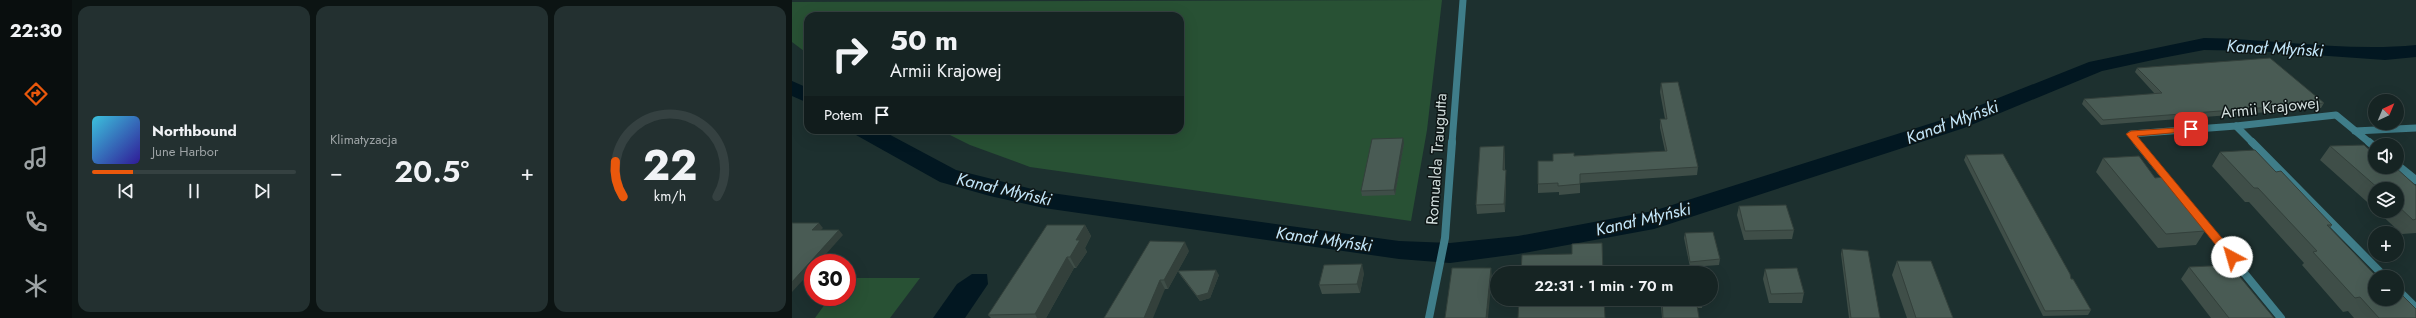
<!DOCTYPE html>
<html lang="pl">
<meta charset="utf-8">
<style>
:root{--surface:#162423;--page:#233030;--text:#f1f3f6;--muted:#9ea4a6;--line:#354141;--accent:#ea580c}
body{margin:0;font-family:Jost,sans-serif;background:var(--page);color:var(--text);height:100vh;display:flex;flex-direction:column;font-size:15px;white-space:nowrap}
*{box-sizing:border-box;margin:0}
p{font-size:13px;color:var(--muted)}
.icon{flex:none;width:22px;height:22px;fill:none;stroke:currentColor;stroke-width:2;stroke-linecap:round;stroke-linejoin:round}
.map{position:relative;flex:1;overflow:hidden}
.side{display:flex;flex-direction:column;gap:6px;padding:6px;background:#0c1413;width:720px}
.side>*{flex:none}
.hud{position:absolute;left:12px;top:12px;width:380px;height:122px;border-radius:12px;box-shadow:0 4px 16px #0002,0 0 0 1px var(--line);background:#162423;color:var(--text);overflow:hidden}
.needle{width:26px;rotate:44deg}
.controls{position:absolute;left:1576px;top:94px;display:grid;gap:8px}
.controls a{display:grid;place-items:center;width:36px;height:36px;border-radius:50%;background:var(--surface);box-shadow:0 4px 16px #0002,0 0 0 1px var(--line);font-size:20px}
.speed{position:absolute;left:12px;top:254px;display:flex;gap:8px;font-size:20px;font-weight:700;text-align:center}
.speed>*{display:grid;place-content:center;width:52px;height:52px;border-radius:50%;background:var(--surface);box-shadow:0 4px 16px #0002,0 0 0 1px var(--line);line-height:1}
.speed .limit{border:6px solid #d22;background:#fff;color:#111}
.pin{position:absolute;display:grid;place-items:center;width:34px;height:34px;color:#fff;margin:-17px;border-radius:8px;box-shadow:0 2px 6px #0006}
.me{position:absolute;width:44px;margin:-22px;rotate:321deg;stroke-linejoin:round;filter:drop-shadow(0 0 3px #0008)}
.turn{display:flex;align-items:center;gap:14px;height:84px;padding:0 20px;font-size:18px}
.turn .icon{width:52px;height:52px;stroke-width:2.5}
.turn b{display:block;font-size:28px;line-height:34px}
.then{display:flex;align-items:center;height:38px;padding:0 20px;background:#0003;gap:8px;font-size:15px}
.big{font-size:30px;font-weight:600;line-height:1.1}
.side .tile{flex:1;display:flex;flex-direction:column;justify-content:center;gap:6px;min-width:0;padding:0 14px;border-radius:12px;background:var(--page)}
.side .dial{align-items:center;gap:0}
.dial svg{height:104px;overflow:visible;fill:none;stroke:var(--line);stroke-width:7;stroke-linecap:round;text-anchor:middle}
.dial text{fill:var(--text);stroke:none}
.song{display:flex;align-items:center;gap:12px}
.cover{width:48px;height:48px;border-radius:6px;background:linear-gradient(135deg,hsl(190 70% 55%),hsl(250 70% 35%))}
.played{height:4px;border-radius:2px;background:linear-gradient(90deg,var(--accent) 20%,var(--line) 20%)}
.keys{display:flex;justify-content:space-around;direction:ltr}
.heat{display:flex;justify-content:space-between;align-items:center;font-size:22px;direction:ltr}
.side .tiles{flex:1;display:grid;gap:6px;grid-template-columns:repeat(3,1fr)}
.trip{position:absolute;left:698px;top:266px;width:228px;height:40px;border-radius:20px;background:var(--surface);box-shadow:0 4px 16px #0002,0 0 0 1px var(--line);font-weight:600;line-height:40px;text-align:center}
main{display:flex;flex:1;min-height:0}
.dock{display:flex;flex-direction:column;width:72px;justify-content:space-around;align-items:center;background:#090e0e;color:var(--muted)}
.dock .icon{width:28px;height:28px}
.dock .active{color:var(--accent)}
.dock b{font-size:18px;color:var(--text)}
.map>svg:first-child{display:block}
</style>
<main>
<nav class="dock">
<b>22:30</b>
<svg class="icon active" aria-label="directions" viewBox="0 0 24 24"><path d="M12 3l9 9-9 9-9-9zM9 14v-3h6M13 9l2 2-2 2"/></svg>
<svg class="icon" aria-label="music" viewBox="0 0 24 24"><path d="M9 18V5l10-2v13"/><circle cx="6" cy="18" r="3"/><circle cx="16" cy="16" r="3"/></svg>
<svg class="icon" aria-label="phone" viewBox="0 0 24 24"><path d="M5 4h4l2 5-3 2q2 4 5 5l2-3 5 2v4C11 20 4 13 5 4z"/></svg>
<svg class="icon" aria-label="climate" viewBox="0 0 24 24"><path d="M12 3v18M4 7l16 10M4 17L20 7"/></svg>
</nav>
<section class="side">
<div class="tiles">
<div class="tile">
<div class="song"><i class="cover"></i><div><b>Northbound</b><p>June Harbor</p></div></div>
<div class="played"></div>
<div class="keys"><svg class="icon" aria-label="previous" viewBox="0 0 24 24"><path d="M18 5L8 12l10 7zM5 5v14"/></svg><svg class="icon" aria-label="pause" viewBox="0 0 24 24"><path d="M8 5v14M16 5v14"/></svg><svg class="icon" aria-label="next" viewBox="0 0 24 24"><path d="M6 5l10 7-10 7zM19 5v14"/></svg></div>
</div>
<div class="tile"><p>Klimatyzacja</p>
<div class="heat"><a>−</a><b class="big">20.5°</b><a>+</a></div>
</div>
<div class="tile dial"><svg viewBox="0 0 100 80">
<path d="M14 69A42 42 0 1 1 86 69"/>
<path d="M14 69A42 42 0 0 1 8 42" stroke="#ea580c"/>
<text x="50" y="56" font-size="32" font-weight="700">22</text>
<text x="50" y="72" font-size="11">km/h</text>
</svg></div>
</div>
</section>
<div class="map">
<svg width="1624" height="318" viewBox="0 0 1624 318">
<rect width="100%" height="100%" fill="#1d302f"/>
<!-- green -->
<g fill="#285134">
<polygon points="650,0 635,130 619,221 238,167 178,145 148,130 388,130 388,16 16,16 16,54 0,42 0,2"/>
<polygon points="55,278 128,278 98,318 23,318 38,297 55,297"/>
</g>
<!-- water -->
<polygon fill="#021721" points="180,274 195,274 196,284 173,318 141,318 165,284"/>
<g fill="none" stroke-linecap="round" stroke-linejoin="round">
<!-- canal -->
<g fill="#021721" fill-rule="evenodd">
<path d="M 1412,38 C 1481,39 1556,52 1624,45 L 1624,57 L 1593,60 L 1465,51 L 1412,50 L 1370,58 L 1310,71 L 1172,128 L 862,229 L 726,254 L 658,263 L 607,259 L 252,208 L 198,196 L 148,182 L 64,135 L 61,130 L 89,130 L 164,170 L 252,192 L 607,241 L 658,243 L 726,236 L 861,211 L 1156,118 L 1297,62 Z"/>
<polygon points="0,81 16,88 16,103 0,96"/>
</g>
<!-- street-far1 -->
<g stroke="#3f7d89" stroke-width="7">
<polyline points="1444,126 1461,143"/>
<polyline points="1563,131 1624,128"/>
<polyline points="660,143 671,0"/>
<polyline points="1346,143 1339,134 1444,126 1544,115 1578,143"/>
</g>
<!-- street -->
<g stroke="#3f7d89" stroke-width="8">
<polyline points="1345,142 1489,318"/>
<polyline points="1460,142 1593,277"/>
<polyline points="1577,142 1583,147"/>
<polyline points="1605,165 1624,180"/>
<polyline points="1605,289 1624,308"/>
<polyline points="637,318 653,238 660,142"/>
</g>
</g>
<!-- wall -->
<g fill="#3f4e48">
<polygon points="1345,68 1532,103 1529,108 1309,125 1290,104 1292,99 1363,94 1343,72"/>
<polygon points="869,83 906,167 905,175 788,183 788,193 767,195 767,192 746,193 746,184 761,161 782,156 873,151 868,128 868,119 873,119 868,92"/>
<polygon points="612,143 603,195 570,196 569,191"/>
<polygon points="1538,146 1624,186 1624,233 1610,234 1585,211 1605,211 1605,189 1583,189 1583,209 1528,160"/>
<polygon points="1428,152 1484,172 1540,225 1538,228 1624,318 1562,318 1556,311 1551,312 1510,265 1512,263 1457,202 1453,202 1420,166"/>
<polygon points="713,154 713,170 714,178 713,212 685,214 684,205"/>
<polygon points="1174,155 1279,279 1299,310 1296,315 1251,316 1172,160"/>
<polygon points="1311,158 1363,178 1413,231 1404,245 1366,248 1304,172"/>
<polygon points="947,206 1002,230 1000,239 952,240 945,215"/>
<polygon points="293,225 299,236 293,248 295,252 284,268 282,268 254,318 199,318 196,315"/>
<polygon points="893,233 928,259 927,265 898,267 892,238"/>
<polygon points="1050,249 1088,318 1057,318 1049,254"/>
<polygon points="397,251 376,289 373,289 312,318"/>
<polygon points="1105,261 1161,318 1115,318 1100,275"/>
<polygon points="1397,267 1482,318 1419,318 1389,279"/>
<polygon points="973,269 1012,293 1010,303 977,303 971,279"/>
<polygon points="386,271 427,275 418,298 408,301 389,276"/>
<polygon points="572,273 568,293 530,294 527,285"/>
<polygon points="851,299 911,299 910,308 905,308 907,318 870,318 869,307 851,307"/>
</g>
<!-- shaded-wall -->
<g fill="#33403b">
<polygon points="611,138 612,143 603,195 602,190"/>
<polygon points="712,146 713,154 712,178 711,170"/>
<polygon points="714,170 714,178 713,212 712,204"/>
<polygon points="27,223 31,228 24,235 20,230"/>
<polygon points="293,225 299,236 293,248 295,252 284,268 278,257 284,240"/>
<polygon points="47,230 51,235 26,263 21,263 21,269 0,292 0,282"/>
<polygon points="393,242 397,251 376,289 372,280"/>
<polygon points="275,257 282,268 254,318 245,318 243,314"/>
<polygon points="570,264 572,273 568,293 565,284"/>
<polygon points="699,268 700,277 696,318 694,318"/>
<polygon points="424,270 427,275 418,298 408,301 405,296"/>
<polygon points="368,280 373,289 361,318 352,318"/>
</g>
<!-- building -->
<g fill="#495b54" stroke="#33403b">
<polygon points="1478,58 1532,103 1311,120 1292,99 1370,93 1345,68"/>
<polygon points="886,82 906,167 788,174 788,184 766,186 766,183 746,184 746,161 761,161 761,154 782,153 782,156 875,151 868,119 875,119 869,83"/>
<polygon points="611,138 602,190 569,191 580,139"/>
<polygon points="1572,145 1583,155 1583,167 1603,167 1624,186 1624,219 1621,220 1605,205 1605,189 1587,189 1538,146"/>
<polygon points="712,146 711,170 714,170 712,204 684,205 688,147"/>
<polygon points="1463,150 1484,172 1489,171 1540,225 1535,225 1585,277 1592,276 1593,277 1583,277 1583,299 1605,299 1605,290 1624,309 1624,318 1587,318 1568,297 1563,298 1521,252 1525,251 1466,188 1462,188 1428,152"/>
<polygon points="1211,154 1278,274 1279,279 1281,279 1299,310 1253,311 1174,155"/>
<polygon points="1347,156 1363,178 1370,177 1413,231 1374,234 1311,158"/>
<polygon points="994,205 1002,230 953,231 947,206"/>
<polygon points="0,223 27,223 20,230 47,230 0,282"/>
<polygon points="255,225 293,225 284,240 288,240 278,257 275,257 243,314 196,315"/>
<polygon points="921,232 928,259 898,262 893,233"/>
<polygon points="358,241 393,242 372,280 368,280 352,318 312,318"/>
<polygon points="810,243 811,273 729,273 730,255 780,254 780,244"/>
<polygon points="1050,249 1076,251 1088,318 1059,318"/>
<polygon points="1105,261 1139,261 1161,318 1124,318"/>
<polygon points="570,264 565,284 527,285 532,265"/>
<polygon points="1438,265 1482,318 1437,318 1397,267"/>
<polygon points="660,268 699,268 694,318 653,318"/>
<polygon points="1005,268 1012,293 979,294 973,269"/>
<polygon points="424,270 416,293 405,296 386,271"/>
<polygon points="851,270 909,271 909,273 851,273"/>
<polygon points="727,299 812,299 813,318 726,318"/>
<polygon points="870,299 904,299 907,318 871,318"/>
</g>
<!-- route -->
<polygon fill="#ea580c" stroke="#983908" points="1399,127 1402,127 1402,131 1345,136 1444,255 1444,260 1436,260 1334,134 1339,131"/>
<g text-anchor="middle" stroke-width="3" stroke-linejoin="round" paint-order="stroke">
<!-- street labels -->
<g font-size="16" fill="#d2dedd" stroke="#0e1616">
<text transform="translate(1478 107) rotate(-6)" y="6">Armii Krajowej</text>
<text transform="translate(644 159) rotate(-86)" y="6">Romualda Traugutta</text>
</g>
<!-- water labels -->
<g font-size="17" font-style="italic" fill="#c3e7fb" stroke="#0e1616">
<text transform="translate(1483 48) rotate(3)" y="6">Kanał Młyński</text>
<text transform="translate(1160 122) rotate(-20)" y="6">Kanał Młyński</text>
<text transform="translate(212 189) rotate(13)" y="6">Kanał Młyński</text>
<text transform="translate(851 219) rotate(-13)" y="6">Kanał Młyński</text>
<text transform="translate(532 239) rotate(8)" y="6">Kanał Młyński</text>
</g>
</g>
</svg>
<div class="controls">
<a><svg class="needle" viewBox="-14 -14 28 28"><path d="M0-13l5 13h-10z" fill="#e53935"/><path d="M0 13l5-13h-10z" fill="#9ea4a6"/></svg></a>
<a><svg class="icon" aria-label="sound" viewBox="0 0 24 24"><path d="M4 9h4l5-4v14l-5-4H4zM17 9q2 3 0 6"/></svg></a>
<a><svg class="icon" aria-label="layers" viewBox="0 0 24 24"><path d="M12 4l9 5-9 5-9-5zM3 14l9 5 9-5"/></svg></a>
<a>+</a>
<a>−</a>
</div>
<div class="speed"><div class="limit">30</div></div>
<div class="pin" style="left:1399px;top:129px;background:#d93025"><svg class="icon" aria-label="arrive" viewBox="0 0 24 24"><path d="M6 21V4h12l-3 4 3 4H6"/></svg></div>
<svg class="me" style="left:1440px;top:257px" viewBox="-20 -20 40 40"><circle r="19" fill="#fff"/><path d="M0-13L10 11 0 6-10 11z" fill="#ea580c"/></svg>
<div class="trip">22:31 · 1 min · 70 m</div>
<div class="hud">
<div class="turn"><svg class="icon" aria-label="right" viewBox="0 0 24 24"><path d="M7 20v-9h11M14 6l5 5-5 5"/></svg><div><b>50 m</b>Armii Krajowej</div></div>
<div class="then">Potem<svg class="icon" aria-label="arrive" viewBox="0 0 24 24"><path d="M6 21V4h12l-3 4 3 4H6"/></svg></div>
</div>
</div>
</main>
